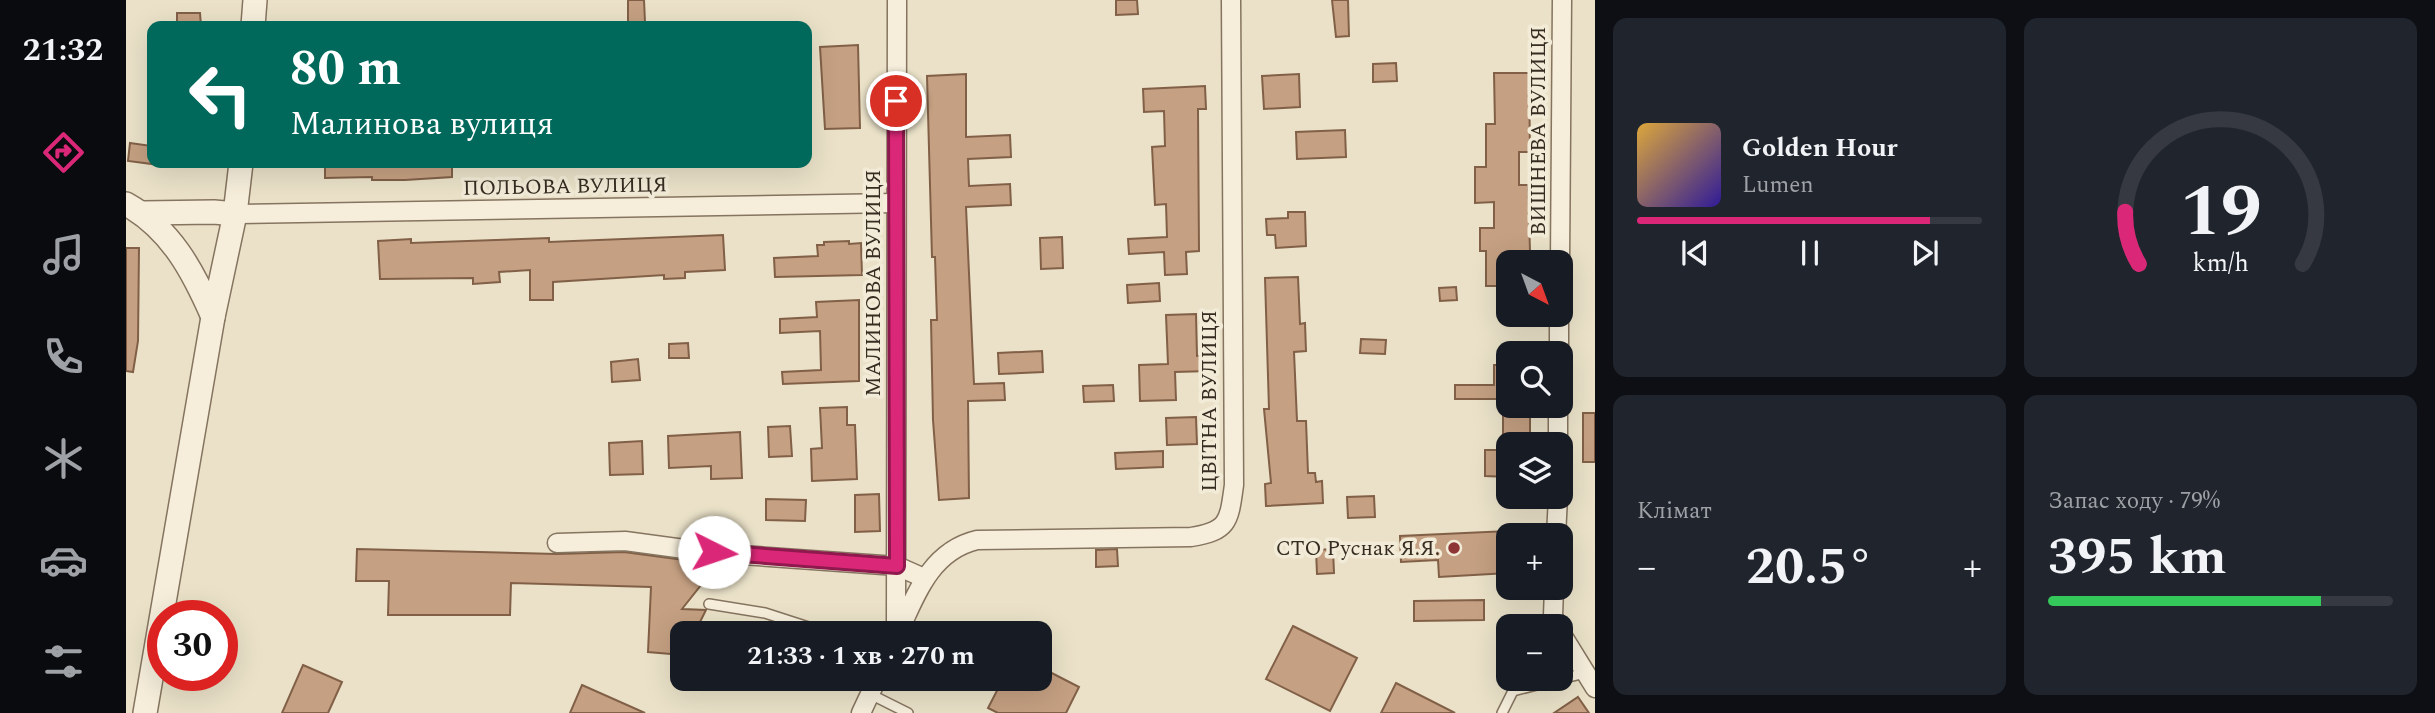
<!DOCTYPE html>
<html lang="uk">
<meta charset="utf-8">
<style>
:root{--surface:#171b24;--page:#20242c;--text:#f1f3f6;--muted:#9ea1a6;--line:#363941;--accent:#db2777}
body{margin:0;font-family:Spectral,serif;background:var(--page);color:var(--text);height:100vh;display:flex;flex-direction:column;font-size:26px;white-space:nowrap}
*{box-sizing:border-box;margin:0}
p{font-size:23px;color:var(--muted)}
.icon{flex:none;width:38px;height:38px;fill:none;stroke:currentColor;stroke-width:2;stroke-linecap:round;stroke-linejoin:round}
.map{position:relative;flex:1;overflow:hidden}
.panel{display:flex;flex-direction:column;gap:18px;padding:18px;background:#0d0f14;width:840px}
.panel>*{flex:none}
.hud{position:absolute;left:21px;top:21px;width:665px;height:147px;border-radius:14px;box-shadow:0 7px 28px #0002;background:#00695c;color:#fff;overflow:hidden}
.needle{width:46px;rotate:139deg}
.controls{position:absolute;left:1370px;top:250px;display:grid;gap:14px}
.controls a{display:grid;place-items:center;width:77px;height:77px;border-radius:14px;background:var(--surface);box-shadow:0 7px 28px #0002;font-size:35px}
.speed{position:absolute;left:21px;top:600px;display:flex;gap:14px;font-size:35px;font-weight:700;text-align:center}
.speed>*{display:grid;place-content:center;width:91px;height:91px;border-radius:50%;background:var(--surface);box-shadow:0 7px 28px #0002;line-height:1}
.speed .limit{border:10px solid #d22;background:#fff;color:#111}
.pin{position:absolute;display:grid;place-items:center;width:60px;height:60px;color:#fff;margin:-30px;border:4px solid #fff;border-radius:50%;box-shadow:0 2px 7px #0007}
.me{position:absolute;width:77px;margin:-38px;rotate:94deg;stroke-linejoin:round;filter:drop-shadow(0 0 5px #0008)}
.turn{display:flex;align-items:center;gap:24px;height:147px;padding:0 28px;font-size:32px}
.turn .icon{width:91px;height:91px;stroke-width:2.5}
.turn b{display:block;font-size:49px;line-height:60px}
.big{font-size:52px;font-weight:700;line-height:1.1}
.panel .widget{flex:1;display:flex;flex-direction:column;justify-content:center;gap:10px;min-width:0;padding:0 24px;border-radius:14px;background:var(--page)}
.panel .dial{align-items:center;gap:0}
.dial svg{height:182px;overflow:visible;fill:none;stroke:var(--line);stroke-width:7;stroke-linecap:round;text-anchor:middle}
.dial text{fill:var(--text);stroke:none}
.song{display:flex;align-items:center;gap:21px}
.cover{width:84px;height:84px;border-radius:10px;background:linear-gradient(135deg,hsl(40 70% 55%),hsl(250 70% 35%))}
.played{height:7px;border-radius:4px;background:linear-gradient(90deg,var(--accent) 85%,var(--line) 85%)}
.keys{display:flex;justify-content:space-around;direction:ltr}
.heat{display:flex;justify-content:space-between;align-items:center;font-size:38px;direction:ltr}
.charge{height:10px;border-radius:5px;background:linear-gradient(90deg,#34c759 79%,var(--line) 0)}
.panel .tiles{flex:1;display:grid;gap:18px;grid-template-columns:repeat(2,1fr)}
.trip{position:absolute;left:544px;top:621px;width:382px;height:70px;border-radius:14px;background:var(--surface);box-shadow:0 7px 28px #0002;font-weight:700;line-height:70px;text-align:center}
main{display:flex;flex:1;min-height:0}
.menu{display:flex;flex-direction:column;width:126px;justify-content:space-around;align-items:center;background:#090b0e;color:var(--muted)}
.menu .icon{width:49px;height:49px}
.menu .active{color:var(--accent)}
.menu b{font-size:32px;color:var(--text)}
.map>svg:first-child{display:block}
</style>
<main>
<nav class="menu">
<b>21:32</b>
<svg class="icon active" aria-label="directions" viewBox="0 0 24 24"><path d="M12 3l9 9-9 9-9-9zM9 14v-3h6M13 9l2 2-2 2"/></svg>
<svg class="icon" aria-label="music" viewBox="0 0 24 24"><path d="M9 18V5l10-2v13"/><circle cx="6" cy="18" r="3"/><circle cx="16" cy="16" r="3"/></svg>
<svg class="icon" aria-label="phone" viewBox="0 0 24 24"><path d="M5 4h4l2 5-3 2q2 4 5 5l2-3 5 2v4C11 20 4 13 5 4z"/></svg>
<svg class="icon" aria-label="climate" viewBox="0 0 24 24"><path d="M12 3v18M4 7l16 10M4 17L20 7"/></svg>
<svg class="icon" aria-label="car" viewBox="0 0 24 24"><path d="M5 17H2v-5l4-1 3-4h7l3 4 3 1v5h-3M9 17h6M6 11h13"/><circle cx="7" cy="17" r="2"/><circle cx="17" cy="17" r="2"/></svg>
<svg class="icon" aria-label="filters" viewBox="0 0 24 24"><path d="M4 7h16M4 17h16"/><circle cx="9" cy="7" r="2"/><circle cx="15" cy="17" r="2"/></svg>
</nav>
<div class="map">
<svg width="1469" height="713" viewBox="0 0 1469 713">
<rect width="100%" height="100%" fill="#eae1c8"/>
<!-- building -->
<g fill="#c5a082" stroke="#816047" stroke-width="2">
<polygon points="502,0 518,0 519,22 502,22"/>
<polygon points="990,0 1011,0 1012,14 990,15"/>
<polygon points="1206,0 1222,0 1223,36 1210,37"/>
<polygon points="51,13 74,13 75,26 51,26"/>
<polygon points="732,45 734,128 699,129 694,47"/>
<polygon points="1270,63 1271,81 1247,82 1247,64"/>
<polygon points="1368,73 1403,73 1404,152 1393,152 1393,185 1402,185 1404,251 1400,251 1400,262 1382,262 1382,286 1360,286 1360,251 1354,251 1354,228 1368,228 1368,202 1349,203 1349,167 1360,167 1360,124 1369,124"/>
<polygon points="840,74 840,137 884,135 885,157 842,159 843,186 884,184 885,205 840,207 848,384 878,383 879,400 842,401 843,498 813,500 807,420 805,320 811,320 809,257 806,257 801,76"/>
<polygon points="1173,74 1174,107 1138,109 1136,76"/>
<polygon points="1079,86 1080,109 1072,109 1073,251 1060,252 1061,274 1039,275 1038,252 1003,254 1002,239 1041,237 1040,204 1029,205 1026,147 1039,146 1038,111 1018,112 1017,89"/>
<polygon points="1219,130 1220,157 1171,159 1170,132"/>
<polygon points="4,143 26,146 26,164 2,161"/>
<polygon points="199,163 326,163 326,177 279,180 246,180 246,177 199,178"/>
<polygon points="1162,212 1179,212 1180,246 1150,248 1149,235 1141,235 1140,219 1162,218"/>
<polygon points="597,235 599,270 559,272 559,278 538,279 538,275 427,282 427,300 404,300 404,270 373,272 374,282 347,284 347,278 254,279 252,241 285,239 285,243 423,238 423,242"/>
<polygon points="936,237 937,268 915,269 914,238"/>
<polygon points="723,241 723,244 735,243 736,275 649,277 648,258 692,256 691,245 698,245 698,242"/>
<polygon points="0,248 13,248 12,341 7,372 0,371"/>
<polygon points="1172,277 1174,324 1179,323 1180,351 1168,352 1171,421 1180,421 1182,473 1189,473 1190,482 1196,481 1197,503 1140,506 1139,484 1145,483 1138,409 1143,409 1139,278"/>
<polygon points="1033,283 1034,301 1002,303 1001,285"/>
<polygon points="1330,287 1331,300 1314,301 1313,288"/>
<polygon points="733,300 733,381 657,384 656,372 695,370 694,331 654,333 654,319 691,317 690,302"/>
<polygon points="1070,314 1071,356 1083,355 1083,371 1049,372 1050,400 1014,401 1013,365 1042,364 1040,315"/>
<polygon points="1235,339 1260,340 1259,354 1234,353"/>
<polygon points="562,343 563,358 543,358 543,344"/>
<polygon points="916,351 917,372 873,374 872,353"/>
<polygon points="512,359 514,380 486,382 485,362"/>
<polygon points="1368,365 1382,365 1382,399 1329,399 1329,385 1368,385"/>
<polygon points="987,385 988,401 958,402 957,386"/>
<polygon points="721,407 721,425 729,425 731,479 686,481 685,449 696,448 694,408"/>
<rect x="1457" y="413" width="12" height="49"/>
<rect x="1377" y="416" width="27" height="28"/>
<polygon points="1070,417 1071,444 1041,445 1040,418"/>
<polygon points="664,426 666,456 643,457 642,427"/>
<polygon points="614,432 616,478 585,479 585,466 543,468 542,436"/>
<polygon points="516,441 517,474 484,475 483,443"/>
<polygon points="1359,450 1382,450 1382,477 1359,476"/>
<polygon points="1037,451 1037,467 990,469 989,453"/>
<polygon points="753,494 754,531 729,532 729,495"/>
<polygon points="1248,496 1249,517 1222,518 1221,497"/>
<polygon points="640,499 680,500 679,521 640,520"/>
<polygon points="1382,531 1382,573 1313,577 1312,560 1275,562 1274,536"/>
<polygon points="231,549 431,554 498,552 558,560 579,580 556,609 580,610 571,628 556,628 556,655 522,652 525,587 385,583 384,615 262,615 263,581 230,581"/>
<polygon points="991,549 992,566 970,567 970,550"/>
<polygon points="1207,549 1208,573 1191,574 1190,550"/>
<polygon points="1358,600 1358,620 1288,621 1288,601"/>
<polygon points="1167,626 1231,658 1204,711 1140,679"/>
<polygon points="177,665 216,682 202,713 156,713"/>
<polygon points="914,667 953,687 940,713 872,713 862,708 877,679 914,679"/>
<polygon points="1270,683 1329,713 1255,713"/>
<polygon points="456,685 519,713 444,713"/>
<polygon points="1452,697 1463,713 1428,713"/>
</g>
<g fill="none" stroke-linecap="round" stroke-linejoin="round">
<!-- service casing -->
<g stroke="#85745f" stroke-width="12">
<g id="service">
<polyline points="583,604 639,613 704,634"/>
<polyline points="1435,679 1459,673"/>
<polyline points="1387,691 1434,679"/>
<polyline points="744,694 782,713"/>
<polyline points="1376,713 1393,679"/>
</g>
</g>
<!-- minor casing -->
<g stroke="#85745f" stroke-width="21">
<g id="minor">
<polyline points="109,214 769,203"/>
<polyline points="1434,262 1436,0"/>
<polyline points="1433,354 1433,315"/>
<polyline points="1432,444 1432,406"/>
<polyline points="1430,536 1432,497"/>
<polyline points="431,543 499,541 588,553 771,566 798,578"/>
<polyline points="1428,588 1427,616 1432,626"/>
<polyline points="770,630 771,0"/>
<polyline points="1435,633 1469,688"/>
<path d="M 772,634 C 790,594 805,551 851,540 L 1065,537 C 1103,531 1103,521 1108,485 L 1105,0"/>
<polyline points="735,713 751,679"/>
</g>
</g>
<!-- tertiary casing -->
<g stroke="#85745f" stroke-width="26">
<g id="tertiary">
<polyline points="127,26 129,0"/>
<path d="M 0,204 C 45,229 67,271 87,317"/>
<polyline points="17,213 88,212 109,214"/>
<polyline points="19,713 87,317 109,214 115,163"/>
</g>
</g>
<!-- service -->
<use href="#service" stroke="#f6eedb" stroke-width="9"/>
<!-- minor -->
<use href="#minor" stroke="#f6eedb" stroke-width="18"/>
<!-- tertiary -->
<use href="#tertiary" stroke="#f6eedb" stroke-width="23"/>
</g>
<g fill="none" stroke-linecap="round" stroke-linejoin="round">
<!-- route casing -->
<g stroke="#8e194d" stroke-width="18">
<polyline id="route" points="588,552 771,566 770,101"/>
</g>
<!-- route -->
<use href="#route" stroke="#db2777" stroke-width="12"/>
</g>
<!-- markers -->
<circle fill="#8e3635" stroke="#f2ebd7" stroke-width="2.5" cx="1328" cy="548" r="7"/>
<g text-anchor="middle" stroke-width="7" stroke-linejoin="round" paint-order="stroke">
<!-- street labels -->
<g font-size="21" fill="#362c21" stroke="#f2ebd7">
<text transform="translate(1412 131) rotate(-90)" y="7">ВИШНЕВА ВУЛИЦЯ</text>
<text transform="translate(439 186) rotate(-1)" y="7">ПОЛЬОВА ВУЛИЦЯ</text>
<text transform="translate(747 283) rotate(-90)" y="7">МАЛИНОВА ВУЛИЦЯ</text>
<text transform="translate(1083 401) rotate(-90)" y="7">ЦВІТНА ВУЛИЦЯ</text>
</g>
<!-- poi labels -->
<g font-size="21" fill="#362c21" stroke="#f2ebd7" text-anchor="end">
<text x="1314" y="555">СТО Руснак Я.Я.</text>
</g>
</g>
</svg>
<div class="controls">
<a><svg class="needle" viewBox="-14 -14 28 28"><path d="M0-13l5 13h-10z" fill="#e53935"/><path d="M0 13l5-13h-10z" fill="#9ea1a6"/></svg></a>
<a><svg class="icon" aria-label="search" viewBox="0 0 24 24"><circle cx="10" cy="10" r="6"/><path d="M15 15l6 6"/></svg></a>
<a><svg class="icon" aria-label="layers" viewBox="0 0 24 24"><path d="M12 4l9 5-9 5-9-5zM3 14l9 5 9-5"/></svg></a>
<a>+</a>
<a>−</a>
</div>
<div class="speed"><div class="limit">30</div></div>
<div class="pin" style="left:770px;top:101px;background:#d93025"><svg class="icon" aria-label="arrive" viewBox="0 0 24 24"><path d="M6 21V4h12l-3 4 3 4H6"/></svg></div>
<svg class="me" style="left:588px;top:552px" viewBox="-20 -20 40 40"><circle r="19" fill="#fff"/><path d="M0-13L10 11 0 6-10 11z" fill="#db2777"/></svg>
<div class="trip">21:33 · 1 хв · 270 m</div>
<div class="hud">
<div class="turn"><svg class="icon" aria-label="left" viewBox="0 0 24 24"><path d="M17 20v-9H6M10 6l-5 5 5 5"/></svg><div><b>80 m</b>Малинова вулиця</div></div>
</div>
</div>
<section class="panel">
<div class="tiles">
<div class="widget">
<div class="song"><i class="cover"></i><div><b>Golden Hour</b><p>Lumen</p></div></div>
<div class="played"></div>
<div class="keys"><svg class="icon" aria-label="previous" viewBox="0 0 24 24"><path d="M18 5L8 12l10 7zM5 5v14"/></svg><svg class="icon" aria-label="pause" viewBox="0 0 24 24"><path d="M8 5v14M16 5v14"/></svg><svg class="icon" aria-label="next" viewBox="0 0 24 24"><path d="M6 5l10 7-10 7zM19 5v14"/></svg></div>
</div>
<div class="widget dial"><svg viewBox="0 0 100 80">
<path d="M14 69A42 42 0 1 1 86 69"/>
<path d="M14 69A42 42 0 0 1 8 46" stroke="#db2777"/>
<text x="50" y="56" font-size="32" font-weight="700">19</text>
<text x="50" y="72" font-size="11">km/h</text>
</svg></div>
<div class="widget"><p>Клімат</p>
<div class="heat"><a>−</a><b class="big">20.5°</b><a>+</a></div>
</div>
<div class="widget"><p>Запас ходу · 79%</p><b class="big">395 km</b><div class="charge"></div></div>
</div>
</section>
</main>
